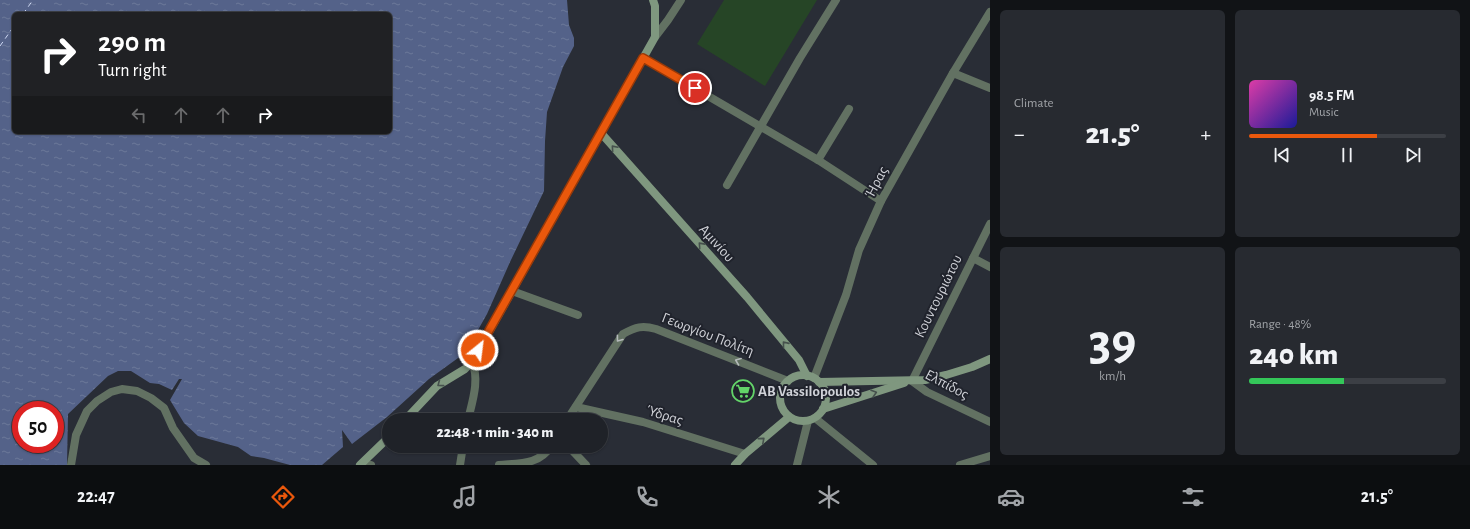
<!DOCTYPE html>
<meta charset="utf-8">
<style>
:root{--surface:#1f2228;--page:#272a30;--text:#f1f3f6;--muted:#a1a4a8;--line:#3c3f45;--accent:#ea580c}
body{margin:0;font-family:"Alegreya Sans",sans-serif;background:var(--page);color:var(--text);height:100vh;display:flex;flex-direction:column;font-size:15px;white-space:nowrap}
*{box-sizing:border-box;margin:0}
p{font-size:13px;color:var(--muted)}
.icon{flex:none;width:22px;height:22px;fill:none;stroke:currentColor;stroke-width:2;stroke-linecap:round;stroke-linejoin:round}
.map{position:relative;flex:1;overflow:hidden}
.panel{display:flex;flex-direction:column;gap:10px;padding:10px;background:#111316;width:480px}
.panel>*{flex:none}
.hud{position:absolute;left:12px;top:12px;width:380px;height:122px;border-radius:6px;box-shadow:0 1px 3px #0004,0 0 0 1px var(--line);background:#202124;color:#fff;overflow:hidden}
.speed{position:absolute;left:12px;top:401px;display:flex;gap:8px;font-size:20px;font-weight:700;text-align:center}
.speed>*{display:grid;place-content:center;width:52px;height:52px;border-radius:50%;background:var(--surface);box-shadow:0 1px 3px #0004,0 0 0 1px var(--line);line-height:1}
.speed .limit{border:6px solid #d22;background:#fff;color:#111}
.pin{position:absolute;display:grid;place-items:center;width:34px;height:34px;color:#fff;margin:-17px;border:2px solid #fff;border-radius:50%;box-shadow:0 1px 4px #0007}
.me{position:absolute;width:44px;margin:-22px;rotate:29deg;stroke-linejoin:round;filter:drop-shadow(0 0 3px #0008)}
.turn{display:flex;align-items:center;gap:14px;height:84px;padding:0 20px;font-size:18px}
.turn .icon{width:52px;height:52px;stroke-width:2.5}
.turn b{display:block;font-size:28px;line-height:34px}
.lanes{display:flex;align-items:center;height:38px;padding:0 20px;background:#0003;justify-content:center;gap:20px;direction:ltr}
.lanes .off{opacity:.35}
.big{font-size:30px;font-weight:800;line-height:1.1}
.panel .tile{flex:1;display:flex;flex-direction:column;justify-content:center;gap:6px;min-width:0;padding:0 14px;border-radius:6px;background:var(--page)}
.panel .dial{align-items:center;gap:0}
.dial b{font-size:52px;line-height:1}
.song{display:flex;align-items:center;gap:12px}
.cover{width:48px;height:48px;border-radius:6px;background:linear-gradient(135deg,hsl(320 70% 55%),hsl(240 70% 35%))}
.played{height:4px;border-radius:2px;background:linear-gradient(90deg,var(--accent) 65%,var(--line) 65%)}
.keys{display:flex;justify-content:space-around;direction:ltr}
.heat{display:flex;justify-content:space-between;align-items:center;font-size:22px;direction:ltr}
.charge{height:6px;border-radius:3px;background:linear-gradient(90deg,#34c759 48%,var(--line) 0)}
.panel .tiles{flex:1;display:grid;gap:10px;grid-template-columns:repeat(2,1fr)}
.trip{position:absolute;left:382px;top:413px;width:226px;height:40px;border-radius:20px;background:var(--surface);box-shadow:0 1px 3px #0004,0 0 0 1px var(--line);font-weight:800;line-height:40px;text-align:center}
.tabs{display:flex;height:64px;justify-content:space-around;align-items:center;background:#0c0e10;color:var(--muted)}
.tabs .icon{width:28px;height:28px}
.tabs .on{color:var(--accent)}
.tabs b{font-size:18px;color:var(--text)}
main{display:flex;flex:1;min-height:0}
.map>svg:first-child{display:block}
</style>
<main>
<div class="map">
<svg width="990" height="465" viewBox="0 0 990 465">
<defs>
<pattern id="water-ripples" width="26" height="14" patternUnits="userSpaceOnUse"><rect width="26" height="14" fill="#546289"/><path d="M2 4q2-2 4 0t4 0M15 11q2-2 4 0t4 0" fill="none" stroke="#6c7899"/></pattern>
</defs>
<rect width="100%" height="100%" fill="#292d36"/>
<!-- pitch -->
<polygon fill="#264526" points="724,0 817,0 765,86 697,44"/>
<!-- water -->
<path fill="url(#water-ripples)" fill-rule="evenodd" d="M 0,0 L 567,0 L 569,25 L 574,38 L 574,46 L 563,67 L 547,112 L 545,141 L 544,191 L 510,262 L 487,314 L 465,353 L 429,379 L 387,417 L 352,444 L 342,430 L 343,447 L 322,465 L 290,465 L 264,458 L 251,456 L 238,447 L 198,436 L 184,423 L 170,400 L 182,379 L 179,379 L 172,390 L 159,384 L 150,383 L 131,371 L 118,371 L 108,376 L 68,414 L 67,465 L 0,465 ZM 14,14 L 390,14 L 390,132 L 14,132 ZM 21,410 L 55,410 L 55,444 L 21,444 Z"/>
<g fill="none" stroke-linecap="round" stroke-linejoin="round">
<!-- ferry -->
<g stroke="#cfd9f4" stroke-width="1" stroke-dasharray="5 4" stroke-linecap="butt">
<polyline points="23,14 33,0"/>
<polyline points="0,46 14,26"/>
</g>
<!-- minor -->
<g stroke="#627162" stroke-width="8">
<polyline points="643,58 818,160 881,201"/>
<polyline points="953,73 990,88"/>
<polyline points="818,160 849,109"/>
<polyline points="727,185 800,58 836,0"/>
<polyline points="990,224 912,381 927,392 990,422"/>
<polyline points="973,258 990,267"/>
<polyline points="512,291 578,315"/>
<polyline points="814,378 846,295 859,250 881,201 953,73 990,12"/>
<polyline points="576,407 643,422 745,454"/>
<polyline points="815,418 873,465"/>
<polyline points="568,446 586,465"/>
<polyline points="71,465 76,435 87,411 97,401 111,392 122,389 137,391 151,398 164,408 173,428 194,458 206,465"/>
<polyline points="797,465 808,421"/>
<polyline points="960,465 990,456"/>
</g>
<!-- tertiary -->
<g stroke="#627162" stroke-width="8">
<polyline points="655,37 668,20 681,0"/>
<path d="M 468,420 C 472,402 480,380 472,362"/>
<path d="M 567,420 L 623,334 C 636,327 642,325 656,329 L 788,381"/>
<polyline points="364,463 371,465"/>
<polyline points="460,465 463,446"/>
<path d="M 499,465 C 520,463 539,465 551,446"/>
</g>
<!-- secondary -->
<g stroke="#7f977f" stroke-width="8">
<polyline points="601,133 747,297 799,360 807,376"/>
<circle cx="803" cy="398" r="23"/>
<polyline points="819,382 925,380 946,375 972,367 990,359"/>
<polyline points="823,409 904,383"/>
<polyline points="405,420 437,386 465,369 472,362 655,37 655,6 653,0"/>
<polyline points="360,465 389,437"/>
<polyline points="735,465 745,454 789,417"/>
</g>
</g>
<!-- one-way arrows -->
<defs><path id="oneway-chevron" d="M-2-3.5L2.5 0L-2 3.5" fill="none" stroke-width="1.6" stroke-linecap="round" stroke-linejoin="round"/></defs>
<g stroke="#46514d">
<use href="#oneway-chevron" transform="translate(614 148) rotate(-131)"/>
<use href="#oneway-chevron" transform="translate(701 245) rotate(-132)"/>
<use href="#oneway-chevron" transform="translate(785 344) rotate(-129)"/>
<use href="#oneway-chevron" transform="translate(440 384) rotate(143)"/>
<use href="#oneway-chevron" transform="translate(874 393) rotate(-17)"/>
<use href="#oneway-chevron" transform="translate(762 440) rotate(-41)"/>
</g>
<g stroke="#b4baba">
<use href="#oneway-chevron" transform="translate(619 339) rotate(127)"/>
<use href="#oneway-chevron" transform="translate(738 361) rotate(-159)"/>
</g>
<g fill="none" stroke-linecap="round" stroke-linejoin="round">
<!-- route casing -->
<g stroke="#983908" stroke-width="10">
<polyline id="route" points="478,350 643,58 695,88"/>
</g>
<!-- route -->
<use href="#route" stroke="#ea580c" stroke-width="7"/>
</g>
<!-- icons -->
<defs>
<g id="supermarket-ring" transform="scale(1.15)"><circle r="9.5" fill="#20232c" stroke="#63d469" stroke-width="1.5"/><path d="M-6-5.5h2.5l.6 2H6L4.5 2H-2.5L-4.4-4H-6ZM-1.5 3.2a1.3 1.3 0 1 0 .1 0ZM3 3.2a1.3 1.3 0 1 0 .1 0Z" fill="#63d469"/></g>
</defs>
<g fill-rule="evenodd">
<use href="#supermarket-ring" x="743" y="391"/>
</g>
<g text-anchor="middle" stroke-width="4" stroke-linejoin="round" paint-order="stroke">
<!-- street labels -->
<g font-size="15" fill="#d0d2d8" stroke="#20232c">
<text transform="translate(876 182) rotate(-62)" y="5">Ήρας</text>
<text transform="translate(717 243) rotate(48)" y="5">Αμινίου</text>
<text transform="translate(938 296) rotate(-64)" y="5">Κουντουριώτου</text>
<text transform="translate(708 334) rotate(21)" y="5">Γεωργίου Πολίτη</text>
<text transform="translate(947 384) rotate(28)" y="5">Ελπίδος</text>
<text transform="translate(665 415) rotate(17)" y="5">Ύδρας</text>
</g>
<!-- poi labels -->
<g font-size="15" font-weight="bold" fill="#d0d2d8" stroke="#20232c" text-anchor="start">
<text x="758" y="396">AB Vassilopoulos</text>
</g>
</g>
</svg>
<div class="speed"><div class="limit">50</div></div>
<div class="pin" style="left:695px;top:88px;background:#d93025"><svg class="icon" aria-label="arrive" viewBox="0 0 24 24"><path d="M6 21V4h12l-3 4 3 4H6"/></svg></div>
<svg class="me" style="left:478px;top:350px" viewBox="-20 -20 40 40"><circle r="17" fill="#ea580c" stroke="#fff" stroke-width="3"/><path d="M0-11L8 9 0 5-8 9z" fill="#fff"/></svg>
<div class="trip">22:48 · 1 min · 340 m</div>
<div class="hud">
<div class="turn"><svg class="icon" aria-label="right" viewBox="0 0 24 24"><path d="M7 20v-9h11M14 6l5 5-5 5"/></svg><div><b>290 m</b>Turn right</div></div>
<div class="lanes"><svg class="icon off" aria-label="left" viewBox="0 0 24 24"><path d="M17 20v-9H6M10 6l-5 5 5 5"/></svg><svg class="icon off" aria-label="ahead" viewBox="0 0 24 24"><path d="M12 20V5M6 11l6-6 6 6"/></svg><svg class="icon off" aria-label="ahead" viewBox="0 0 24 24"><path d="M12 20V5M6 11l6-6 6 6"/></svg><svg class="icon" aria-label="right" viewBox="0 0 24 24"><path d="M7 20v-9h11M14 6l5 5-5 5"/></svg></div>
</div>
</div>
<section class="panel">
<div class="tiles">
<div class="tile"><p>Climate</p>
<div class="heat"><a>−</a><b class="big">21.5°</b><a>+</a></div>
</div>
<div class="tile">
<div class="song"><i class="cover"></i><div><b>98.5 FM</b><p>Music</p></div></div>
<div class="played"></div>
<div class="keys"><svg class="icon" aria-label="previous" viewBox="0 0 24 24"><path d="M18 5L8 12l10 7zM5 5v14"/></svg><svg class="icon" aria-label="pause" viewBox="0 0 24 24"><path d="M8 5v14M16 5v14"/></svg><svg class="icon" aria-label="next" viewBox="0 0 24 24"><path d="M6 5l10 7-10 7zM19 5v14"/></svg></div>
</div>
<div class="tile dial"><b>39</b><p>km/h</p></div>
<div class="tile"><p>Range · 48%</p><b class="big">240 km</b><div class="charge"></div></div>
</div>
</section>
</main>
<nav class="tabs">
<b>22:47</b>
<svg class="icon on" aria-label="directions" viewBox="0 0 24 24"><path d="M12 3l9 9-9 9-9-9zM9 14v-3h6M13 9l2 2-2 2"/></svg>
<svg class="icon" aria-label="music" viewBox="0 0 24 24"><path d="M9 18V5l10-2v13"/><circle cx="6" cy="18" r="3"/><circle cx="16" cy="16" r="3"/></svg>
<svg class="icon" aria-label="phone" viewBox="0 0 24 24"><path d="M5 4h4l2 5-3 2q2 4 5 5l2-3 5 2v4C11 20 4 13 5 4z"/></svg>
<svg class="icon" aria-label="climate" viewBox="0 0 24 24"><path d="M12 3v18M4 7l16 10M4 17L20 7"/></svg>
<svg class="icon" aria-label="car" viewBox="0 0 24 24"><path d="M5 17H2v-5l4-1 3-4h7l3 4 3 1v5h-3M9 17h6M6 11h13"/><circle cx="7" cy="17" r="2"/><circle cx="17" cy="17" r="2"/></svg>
<svg class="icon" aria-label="filters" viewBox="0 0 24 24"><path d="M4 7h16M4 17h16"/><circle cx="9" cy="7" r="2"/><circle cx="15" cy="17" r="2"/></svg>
<b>21.5°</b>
</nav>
